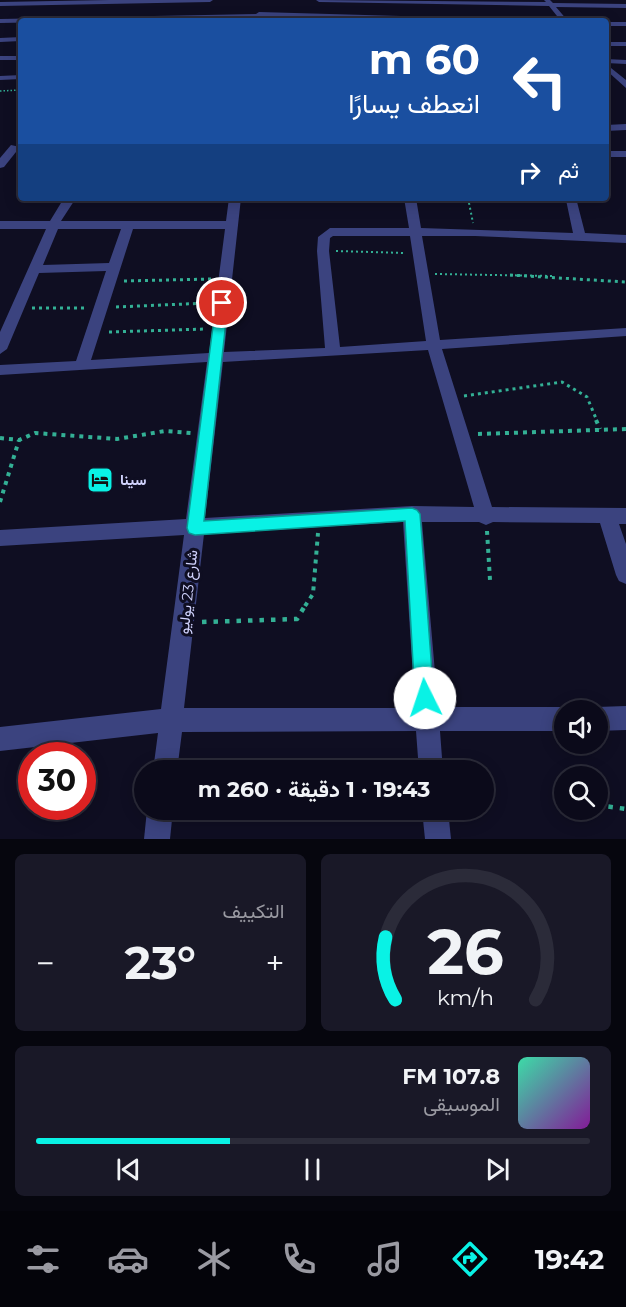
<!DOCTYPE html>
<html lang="ar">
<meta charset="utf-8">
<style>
:root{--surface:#0b0a1a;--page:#191827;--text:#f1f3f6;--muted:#9a9aa2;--line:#2b2b39;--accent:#09f2e5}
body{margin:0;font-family:Montserrat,Vazirmatn,sans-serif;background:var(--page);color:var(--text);direction:rtl;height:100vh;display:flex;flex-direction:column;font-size:22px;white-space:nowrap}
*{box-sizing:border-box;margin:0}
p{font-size:20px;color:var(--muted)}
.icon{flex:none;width:33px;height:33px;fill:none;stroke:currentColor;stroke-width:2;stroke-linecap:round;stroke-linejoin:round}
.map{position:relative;height:839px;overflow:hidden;direction:ltr}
.details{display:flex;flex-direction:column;gap:15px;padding:15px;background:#06060e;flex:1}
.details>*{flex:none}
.hud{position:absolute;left:18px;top:18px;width:591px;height:183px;border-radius:6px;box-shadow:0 3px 15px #0003,0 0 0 2px var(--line);direction:rtl;background:#1a4fa0;color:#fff;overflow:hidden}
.fabs{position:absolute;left:554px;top:700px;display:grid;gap:12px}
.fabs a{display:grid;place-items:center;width:54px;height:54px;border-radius:50%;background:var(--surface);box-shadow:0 3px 15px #0003,0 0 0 2px var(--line);font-size:30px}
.speed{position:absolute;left:18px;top:742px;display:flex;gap:12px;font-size:30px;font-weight:700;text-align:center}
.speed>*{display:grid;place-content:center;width:78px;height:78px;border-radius:50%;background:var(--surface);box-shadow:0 3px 15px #0003,0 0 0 2px var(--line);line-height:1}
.speed .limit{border:9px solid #d22;background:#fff;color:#111}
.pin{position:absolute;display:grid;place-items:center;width:51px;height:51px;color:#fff;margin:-26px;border:3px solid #fff;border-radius:50%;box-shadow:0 2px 6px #0007}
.me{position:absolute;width:66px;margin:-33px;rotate:356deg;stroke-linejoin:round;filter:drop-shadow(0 0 4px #0008)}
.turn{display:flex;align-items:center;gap:21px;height:126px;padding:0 30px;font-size:27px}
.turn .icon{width:78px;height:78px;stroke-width:2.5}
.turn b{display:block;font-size:42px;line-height:51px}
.then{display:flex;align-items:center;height:57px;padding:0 30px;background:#0003;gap:12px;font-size:22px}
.big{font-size:45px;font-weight:700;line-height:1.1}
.details .widget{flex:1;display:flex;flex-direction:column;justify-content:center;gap:9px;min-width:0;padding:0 21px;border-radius:9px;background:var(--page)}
.details .dial{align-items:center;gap:0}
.dial svg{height:156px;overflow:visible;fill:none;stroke:var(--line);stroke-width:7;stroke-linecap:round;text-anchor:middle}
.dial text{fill:var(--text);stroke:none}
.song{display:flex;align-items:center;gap:18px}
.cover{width:72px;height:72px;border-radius:9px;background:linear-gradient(135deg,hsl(160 70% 55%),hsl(290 70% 35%))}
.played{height:6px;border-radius:3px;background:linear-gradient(90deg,var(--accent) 35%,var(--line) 35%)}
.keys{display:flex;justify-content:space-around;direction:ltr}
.heat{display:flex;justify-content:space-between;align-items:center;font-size:33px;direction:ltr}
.details .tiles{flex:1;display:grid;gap:15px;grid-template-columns:1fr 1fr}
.widget:last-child{grid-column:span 2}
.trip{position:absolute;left:134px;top:760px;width:360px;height:60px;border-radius:30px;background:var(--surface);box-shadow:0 3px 15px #0003,0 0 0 2px var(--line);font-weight:700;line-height:60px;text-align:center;direction:rtl}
.menu{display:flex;height:96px;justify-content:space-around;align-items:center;background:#04040a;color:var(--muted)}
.menu .icon{width:42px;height:42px}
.menu .selected{color:var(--accent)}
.menu b{font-size:27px;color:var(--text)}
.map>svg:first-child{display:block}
</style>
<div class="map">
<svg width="626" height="839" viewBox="0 0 626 839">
<rect width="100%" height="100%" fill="#0f0e22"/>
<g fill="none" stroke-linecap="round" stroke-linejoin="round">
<!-- path-far4 -->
<polyline stroke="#33b095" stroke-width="1.5" stroke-dasharray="1.5 2" stroke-linecap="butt" points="0,91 21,90"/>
<!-- path-far3 -->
<g stroke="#33b095" stroke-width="2" stroke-dasharray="2 3" stroke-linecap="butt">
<polyline points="468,198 473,223"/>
<polyline points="483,198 511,198"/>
<polyline points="336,251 405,253"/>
<polyline points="435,274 553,276"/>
</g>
<!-- path-far2 -->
<g stroke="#33b095" stroke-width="3" stroke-dasharray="3 4" stroke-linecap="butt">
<polyline points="510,275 626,282"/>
<polyline points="124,281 211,279"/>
<polyline points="116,307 208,303"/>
<polyline points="32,308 85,308"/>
<polyline points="109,332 205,329"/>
<polyline points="464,396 562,382 587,397 597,421"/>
</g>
<!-- path-far1 -->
<g stroke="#33b095" stroke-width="4" stroke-dasharray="4 5" stroke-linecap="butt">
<polyline points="596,420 600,429"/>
<polyline points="478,434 626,429"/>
<polyline points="0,438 19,440 35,433 117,439 165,431 191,433"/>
<polyline points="0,502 19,440"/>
<polyline points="487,531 490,580"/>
<polyline points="305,606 313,594 318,533"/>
</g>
<!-- path -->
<g stroke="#33b095" stroke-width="4.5" stroke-dasharray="4.5 7" stroke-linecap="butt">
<polyline points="202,622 297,619 306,604"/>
<polyline points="555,799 564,801"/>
<polyline points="597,805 626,809"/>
</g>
<!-- minor -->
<g fill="#3b437f" fill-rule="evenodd">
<polygon points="109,0 213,0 210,2 0,6 0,2"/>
<polygon points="316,0 546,2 544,0 550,0 553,3 626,4 626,8 556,7 568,21 561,21 549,6 319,2"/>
<polygon points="259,12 507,19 510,21 262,16 259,18 0,23 0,19 256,14"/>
<rect x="606" y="22" width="20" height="4"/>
<polygon points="21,37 21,41 0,42 0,38"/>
<rect x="606" y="42" width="20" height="4"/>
<rect x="0" y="56" width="21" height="4"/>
<polygon points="606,59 626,60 626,64 606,63"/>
<polygon points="606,64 626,80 626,88 606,70"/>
<polygon points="21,75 21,79 0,80 0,76"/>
<polygon points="626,124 626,130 606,131 606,125"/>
<polygon points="11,145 20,147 4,167 0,168 0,158"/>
<rect x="606" y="151" width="20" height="6"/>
<path d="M 64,198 L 76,198 L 61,221 L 226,221 L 229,198 L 241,198 L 224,352 L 325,348 L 317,251 L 318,237 L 330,228 L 409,228 L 404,198 L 416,198 L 421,228 L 573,233 L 566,200 L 576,198 L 585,233 L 626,235 L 626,243 L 475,236 L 422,236 L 440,340 L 626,328 L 626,336 L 442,349 L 492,507 L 626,508 L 626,524 L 619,524 L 626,544 L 626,584 L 619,581 L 616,575 L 600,523 L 493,522 L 486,525 L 479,522 L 422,522 L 438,707 L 564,707 L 573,711 L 564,711 L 564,731 L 440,731 L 443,771 L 419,771 L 416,731 L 182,732 L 177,771 L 153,771 L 158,733 L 0,751 L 0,727 L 161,709 L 184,535 L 0,546 L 0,530 L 186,519 L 207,362 L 0,375 L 0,365 L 76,361 L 106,271 L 39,273 L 7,349 L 0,354 L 0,332 L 46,229 L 0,229 L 0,221 L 50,221 ZM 58,229 L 121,229 L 109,263 L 43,265 ZM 133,229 L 225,229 L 209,353 L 91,360 ZM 333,236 L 410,236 L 426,341 L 340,347 L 329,251 L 330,238 ZM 428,350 L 474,507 L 412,506 L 205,518 L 223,362 ZM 403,522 L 415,708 L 184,708 L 204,534 Z"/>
<polygon points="626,706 626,730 597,731 597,711 589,711 597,707"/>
<polygon points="147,810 173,810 170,839 144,839"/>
<polygon points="422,810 448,810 451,839 425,839"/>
</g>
</g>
<!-- route -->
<polygon fill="#09f2e5" stroke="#069d95" stroke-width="1.5" points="222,300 228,303 204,521 412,508 417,510 420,514 434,698 432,704 425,707 418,704 415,698 405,521 195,535 189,533 187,528 216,303"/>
<!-- icons -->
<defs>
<g id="hotel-square" transform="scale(1.35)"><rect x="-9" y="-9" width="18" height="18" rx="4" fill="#09f2e5" stroke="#0f0e22"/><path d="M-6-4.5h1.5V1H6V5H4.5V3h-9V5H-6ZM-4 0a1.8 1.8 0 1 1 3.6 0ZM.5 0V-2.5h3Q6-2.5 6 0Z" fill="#111"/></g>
</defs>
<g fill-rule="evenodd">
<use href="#hotel-square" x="100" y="480"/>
</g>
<g text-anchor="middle" stroke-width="6" stroke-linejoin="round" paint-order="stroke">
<!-- poi labels -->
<g font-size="15" font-weight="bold" fill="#d1d3fd" stroke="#0f0e22" text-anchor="start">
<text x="120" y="485">سينا</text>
</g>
<!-- street labels -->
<g font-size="15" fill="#d1d3fd" stroke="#0f0e22">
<text transform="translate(188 592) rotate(-84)" y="5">شارع 23 يوليو</text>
</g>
</g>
</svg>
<div class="fabs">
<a><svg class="icon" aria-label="sound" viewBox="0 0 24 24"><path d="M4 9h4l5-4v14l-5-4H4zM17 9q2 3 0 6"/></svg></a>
<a><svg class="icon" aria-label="search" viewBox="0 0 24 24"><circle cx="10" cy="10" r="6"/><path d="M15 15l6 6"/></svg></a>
</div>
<div class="speed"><div class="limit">30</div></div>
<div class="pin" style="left:222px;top:303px;background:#d93025"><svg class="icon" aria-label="arrive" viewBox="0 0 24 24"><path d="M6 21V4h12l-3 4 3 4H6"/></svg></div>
<svg class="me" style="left:425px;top:698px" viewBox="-20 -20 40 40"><circle r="19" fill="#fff"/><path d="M0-13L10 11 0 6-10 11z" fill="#09f2e5"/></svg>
<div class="trip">19:43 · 1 دقيقة · 260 m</div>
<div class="hud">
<div class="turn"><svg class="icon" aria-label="left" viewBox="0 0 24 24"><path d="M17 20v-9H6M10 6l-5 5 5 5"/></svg><div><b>60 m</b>انعطف يسارًا</div></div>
<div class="then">ثم<svg class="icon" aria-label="right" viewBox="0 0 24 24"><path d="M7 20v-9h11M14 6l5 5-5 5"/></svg></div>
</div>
</div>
<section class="details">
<div class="tiles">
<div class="widget dial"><svg viewBox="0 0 100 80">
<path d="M14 69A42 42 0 1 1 86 69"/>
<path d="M14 69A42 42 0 0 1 9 37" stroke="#09f2e5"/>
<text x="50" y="56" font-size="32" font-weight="700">26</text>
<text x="50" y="72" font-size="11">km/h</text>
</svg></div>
<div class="widget"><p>التكييف</p>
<div class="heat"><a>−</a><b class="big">23°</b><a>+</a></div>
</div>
<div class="widget">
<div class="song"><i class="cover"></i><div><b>107.8 FM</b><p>الموسيقى</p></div></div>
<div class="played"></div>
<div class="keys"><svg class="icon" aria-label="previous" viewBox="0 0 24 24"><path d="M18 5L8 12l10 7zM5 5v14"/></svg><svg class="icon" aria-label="pause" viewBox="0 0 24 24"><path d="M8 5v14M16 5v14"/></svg><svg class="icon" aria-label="next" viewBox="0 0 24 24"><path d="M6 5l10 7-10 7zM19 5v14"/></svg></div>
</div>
</div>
</section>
<nav class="menu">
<b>19:42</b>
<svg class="icon selected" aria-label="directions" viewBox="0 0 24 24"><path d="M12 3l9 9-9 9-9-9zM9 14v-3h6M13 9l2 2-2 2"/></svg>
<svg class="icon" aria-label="music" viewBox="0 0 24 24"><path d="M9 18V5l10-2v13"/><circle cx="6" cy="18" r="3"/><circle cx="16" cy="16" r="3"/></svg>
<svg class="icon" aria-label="phone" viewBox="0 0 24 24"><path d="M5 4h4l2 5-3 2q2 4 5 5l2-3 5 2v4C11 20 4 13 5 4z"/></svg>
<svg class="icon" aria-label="climate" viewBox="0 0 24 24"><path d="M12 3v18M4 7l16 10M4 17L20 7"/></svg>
<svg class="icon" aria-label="car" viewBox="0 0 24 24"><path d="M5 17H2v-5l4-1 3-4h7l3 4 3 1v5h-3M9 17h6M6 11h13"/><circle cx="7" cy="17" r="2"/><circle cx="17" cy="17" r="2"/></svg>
<svg class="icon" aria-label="filters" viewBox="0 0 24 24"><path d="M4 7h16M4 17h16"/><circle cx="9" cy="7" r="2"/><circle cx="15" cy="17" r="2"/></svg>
</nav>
